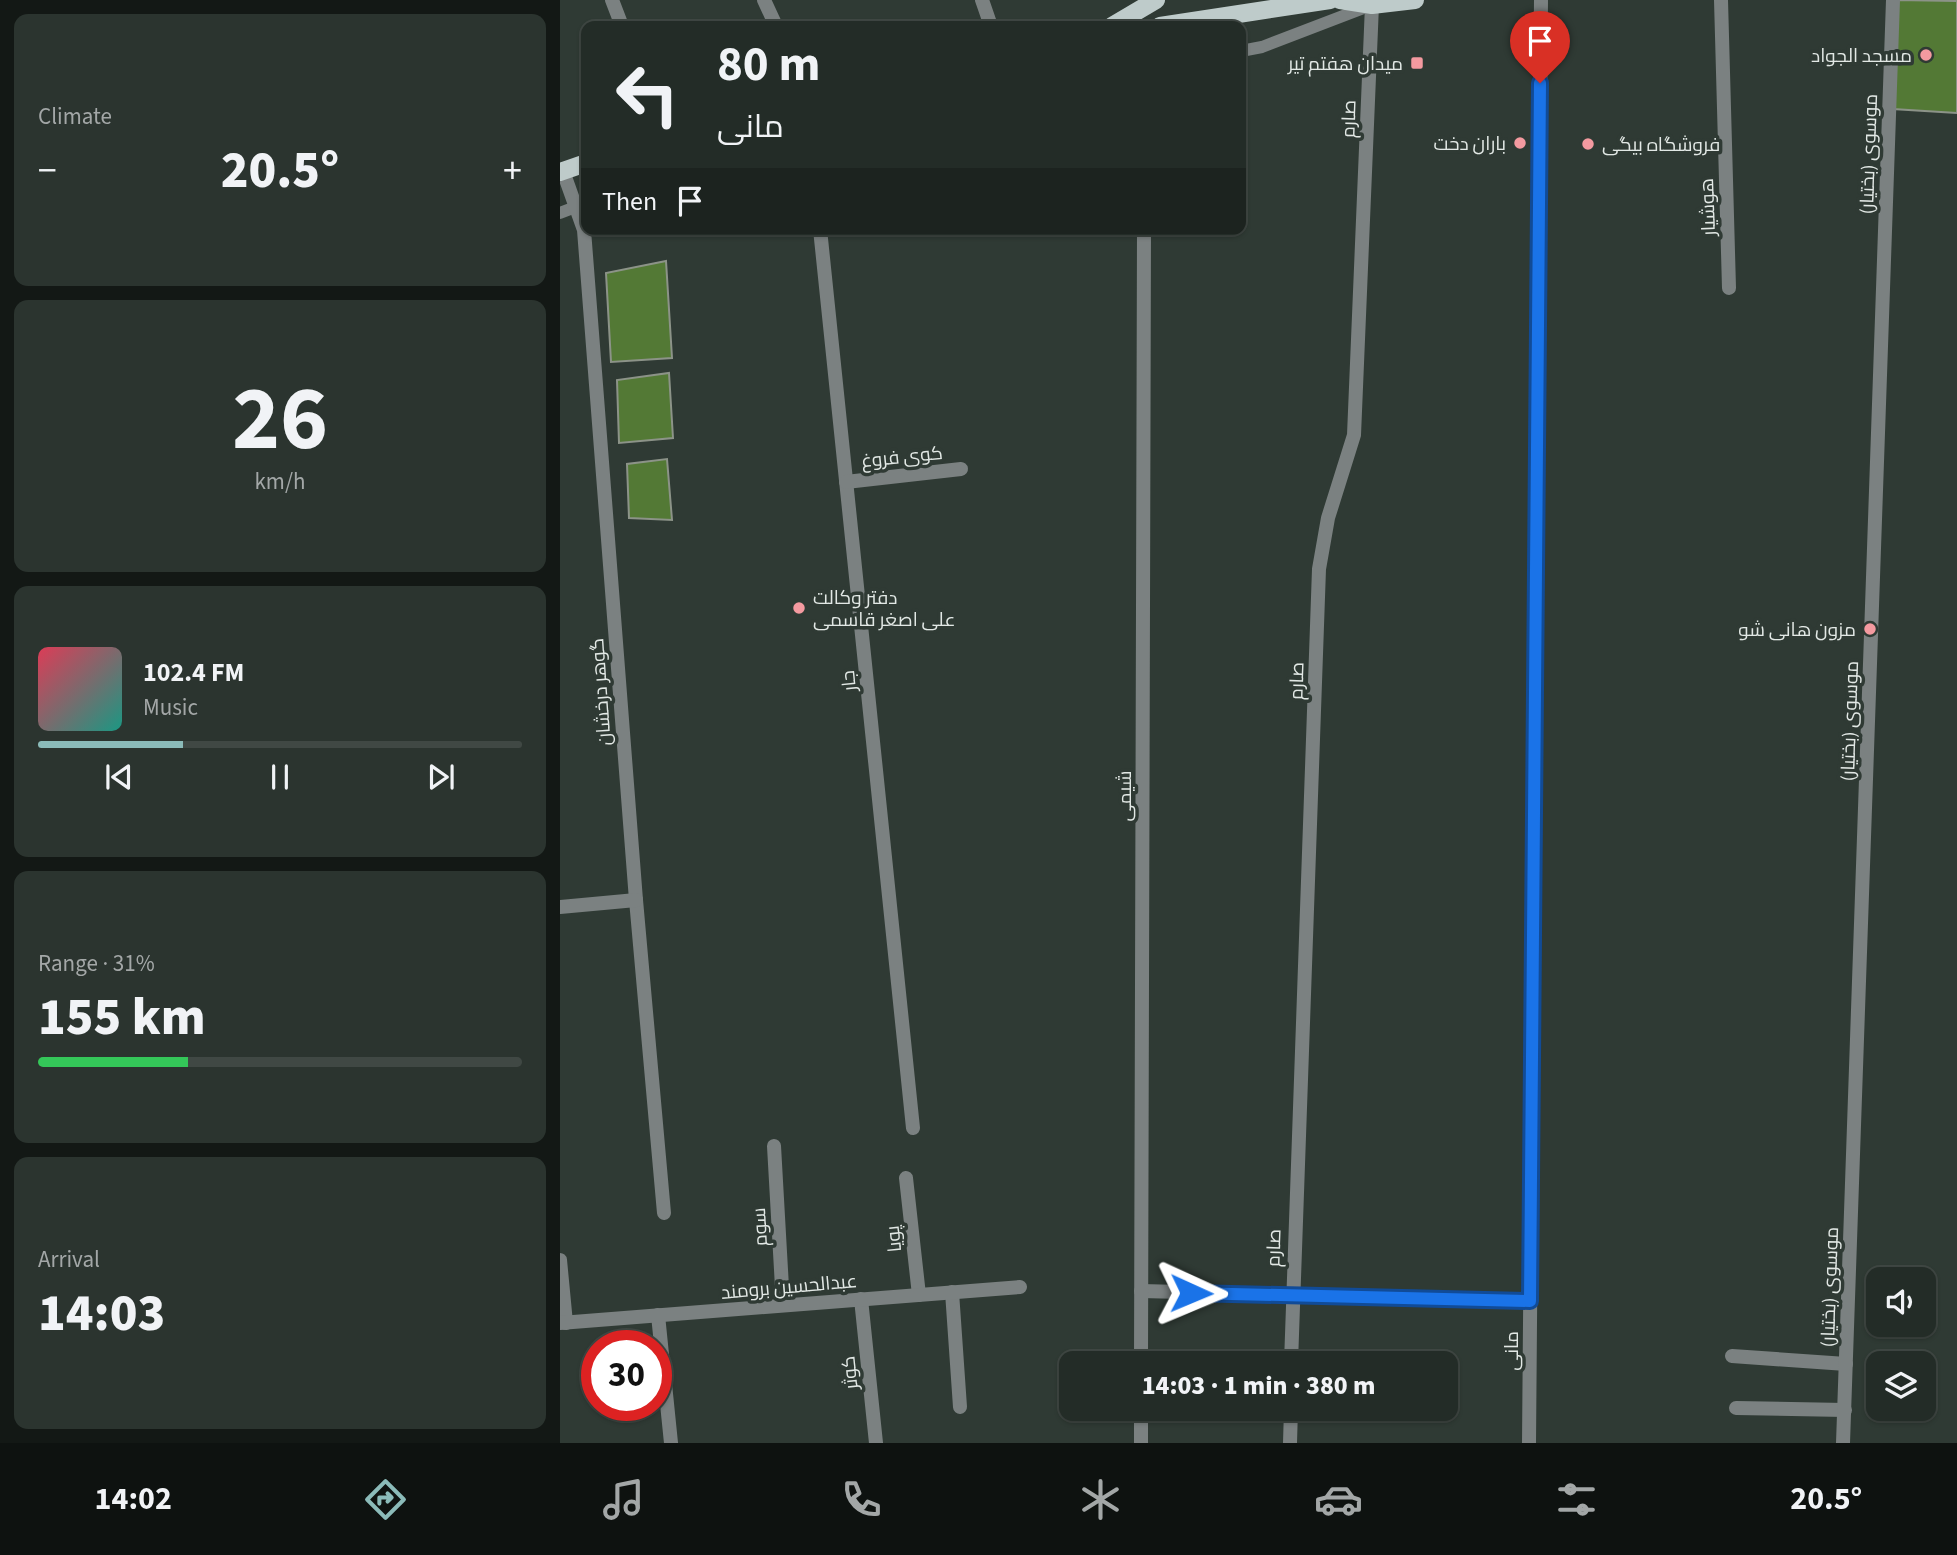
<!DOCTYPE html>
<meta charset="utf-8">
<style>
:root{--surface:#232c27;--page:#2b342f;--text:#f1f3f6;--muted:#a3a7a7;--line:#404844;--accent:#8bbbb9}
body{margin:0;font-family:"Source Sans 3",Cairo,sans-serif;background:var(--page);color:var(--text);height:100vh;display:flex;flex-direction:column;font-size:26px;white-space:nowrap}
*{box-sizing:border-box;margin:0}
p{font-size:23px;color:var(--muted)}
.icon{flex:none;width:38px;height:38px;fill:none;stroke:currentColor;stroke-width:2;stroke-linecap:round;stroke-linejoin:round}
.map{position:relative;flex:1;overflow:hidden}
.drawer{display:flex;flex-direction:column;gap:14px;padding:14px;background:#131815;width:560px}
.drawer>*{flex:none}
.top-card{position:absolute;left:21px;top:21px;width:665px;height:214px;border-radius:14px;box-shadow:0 2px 5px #0004,0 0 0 2px var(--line);background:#232c27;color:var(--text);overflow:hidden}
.tools{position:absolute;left:1306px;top:1267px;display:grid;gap:14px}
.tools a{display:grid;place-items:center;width:70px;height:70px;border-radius:14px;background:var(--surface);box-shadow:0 2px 5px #0004,0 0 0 2px var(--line);font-size:35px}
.speed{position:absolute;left:21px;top:1330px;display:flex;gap:14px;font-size:35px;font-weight:700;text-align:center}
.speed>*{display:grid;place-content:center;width:91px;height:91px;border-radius:50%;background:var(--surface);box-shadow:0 2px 5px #0004,0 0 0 2px var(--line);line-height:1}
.speed .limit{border:10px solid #d22;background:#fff;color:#111}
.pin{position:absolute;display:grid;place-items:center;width:60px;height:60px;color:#fff;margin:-72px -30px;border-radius:50% 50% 50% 0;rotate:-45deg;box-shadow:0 0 7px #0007}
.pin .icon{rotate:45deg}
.me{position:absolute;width:77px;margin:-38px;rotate:91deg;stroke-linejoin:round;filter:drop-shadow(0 0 5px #0008)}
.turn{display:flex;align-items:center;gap:24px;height:147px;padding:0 21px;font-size:32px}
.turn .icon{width:91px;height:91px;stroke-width:2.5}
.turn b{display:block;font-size:49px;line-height:60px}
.then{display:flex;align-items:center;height:66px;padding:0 21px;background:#0003;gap:14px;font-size:26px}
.big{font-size:52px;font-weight:800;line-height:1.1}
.drawer .card{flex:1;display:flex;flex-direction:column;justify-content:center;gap:10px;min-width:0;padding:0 24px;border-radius:14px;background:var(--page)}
.drawer .dial{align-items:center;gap:0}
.dial b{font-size:91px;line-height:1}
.song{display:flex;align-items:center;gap:21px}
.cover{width:84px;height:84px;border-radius:10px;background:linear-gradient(135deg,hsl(350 70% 55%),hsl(170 70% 35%))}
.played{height:7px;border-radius:4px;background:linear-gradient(90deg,var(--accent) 30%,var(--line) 30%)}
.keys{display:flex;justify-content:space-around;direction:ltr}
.heat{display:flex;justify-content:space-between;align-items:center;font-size:38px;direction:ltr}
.charge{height:10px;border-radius:5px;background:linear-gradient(90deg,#34c759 31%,var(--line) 0)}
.trip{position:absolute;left:499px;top:1351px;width:399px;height:70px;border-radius:14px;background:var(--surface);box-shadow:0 2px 5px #0004,0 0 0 2px var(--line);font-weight:800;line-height:70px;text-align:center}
.tabs{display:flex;height:112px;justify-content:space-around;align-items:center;background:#0e1210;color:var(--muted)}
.tabs .icon{width:49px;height:49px}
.tabs .on{color:var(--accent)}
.tabs b{font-size:32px;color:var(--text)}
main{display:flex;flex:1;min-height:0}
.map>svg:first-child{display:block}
</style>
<main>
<section class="drawer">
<div class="card"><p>Climate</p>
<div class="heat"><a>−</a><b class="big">20.5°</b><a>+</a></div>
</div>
<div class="card dial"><b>26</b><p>km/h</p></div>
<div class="card">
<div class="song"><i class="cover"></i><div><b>102.4 FM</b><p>Music</p></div></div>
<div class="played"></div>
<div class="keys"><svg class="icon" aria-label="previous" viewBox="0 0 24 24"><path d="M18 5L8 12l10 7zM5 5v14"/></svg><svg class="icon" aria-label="pause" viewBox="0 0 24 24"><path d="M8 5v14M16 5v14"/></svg><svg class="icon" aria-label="next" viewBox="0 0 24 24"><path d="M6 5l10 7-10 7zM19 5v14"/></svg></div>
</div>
<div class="card"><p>Range · 31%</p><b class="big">155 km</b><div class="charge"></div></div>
<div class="card"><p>Arrival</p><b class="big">14:03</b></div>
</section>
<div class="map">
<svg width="1397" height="1443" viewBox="0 0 1397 1443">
<rect width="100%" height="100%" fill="#2f3a34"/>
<!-- building -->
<g fill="#537935" stroke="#8c9388" stroke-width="2">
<polygon points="1337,0 1397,1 1397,113 1333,109"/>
<polygon points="106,261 112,358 51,362 46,273"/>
<polygon points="109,373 113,438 59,443 57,380"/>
<polygon points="107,459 112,520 69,518 67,464"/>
</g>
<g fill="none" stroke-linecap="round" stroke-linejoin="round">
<!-- service -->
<g stroke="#7b8181" stroke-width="12">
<polyline points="681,51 702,47 809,6"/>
<polyline points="0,213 26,203"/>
</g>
<!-- minor -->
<g stroke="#7b8181" stroke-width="14">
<polyline points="52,0 62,26"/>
<polyline points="204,0 216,26"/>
<polyline points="422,0 431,26"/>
<polyline points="1161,0 1169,288"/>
<polyline points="3,171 24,230 76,900 104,1213"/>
<polyline points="260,229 353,1128"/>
<polyline points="286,482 401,469"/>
<polyline points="0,907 76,900"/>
<polyline points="214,1146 223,1305"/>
<polyline points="346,1178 359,1295"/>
<polyline points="0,1260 6,1323"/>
<polyline points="581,1291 970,1301"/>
<polyline points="392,1292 400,1407"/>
<polyline points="301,1299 316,1443"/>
<polyline points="98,1315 111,1443"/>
<polyline points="0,1323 460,1287"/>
<polyline points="1172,1356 1286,1364"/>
<polyline points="581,1363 584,229"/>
<polyline points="731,1363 759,569 768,518 794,435 812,5"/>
<polyline points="1176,1408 1285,1410"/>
<polyline points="581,1443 581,1409"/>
<polyline points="730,1443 731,1409"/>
<polyline points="969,1443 981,0"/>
<polyline points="1283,1443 1333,0"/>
</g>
<!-- primary -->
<g stroke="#becbca" stroke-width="18">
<polyline points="780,0 812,5 855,0"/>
<polyline points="552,26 596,0"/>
<polyline points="600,26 770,0"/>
<polyline points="0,172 26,163"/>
</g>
</g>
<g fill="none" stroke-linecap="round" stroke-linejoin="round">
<!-- route casing -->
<g stroke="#114b97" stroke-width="18">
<polyline id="route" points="631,1293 970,1301 980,83"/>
</g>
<!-- route -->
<use href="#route" stroke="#1a73e8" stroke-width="12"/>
</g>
<!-- markers -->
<g fill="#f49aa0" stroke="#2f3a34" stroke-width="2.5">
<circle cx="1366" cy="55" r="7"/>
<rect x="850" y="56" width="14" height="14" rx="3.5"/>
<circle cx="960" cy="143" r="7"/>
<circle cx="1028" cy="144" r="7"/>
<circle cx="239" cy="608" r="7"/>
<circle cx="1310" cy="629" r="7"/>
</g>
<g text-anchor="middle" stroke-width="7" stroke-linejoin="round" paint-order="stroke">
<!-- poi labels -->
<g font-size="19" fill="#e2e8e5" stroke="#2f3a34" text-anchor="end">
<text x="1352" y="62">مسجد الجواد</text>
<text x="843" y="70">میدان هفتم تیر</text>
<text x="946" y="150">باران دخت</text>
<text x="1042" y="151" text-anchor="start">فروشگاه بیگی</text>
<text x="253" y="604" text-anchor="start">دفتر وکالت<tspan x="253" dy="22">علی اصغر قاسمی</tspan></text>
<text x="1296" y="636">مزون هانی شو</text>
</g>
<!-- street labels -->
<g font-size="19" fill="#e2e8e5" stroke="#2f3a34">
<text transform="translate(788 119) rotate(-88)" y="7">صارم</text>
<text transform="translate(1308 154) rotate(-88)" y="7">موسوی (بختیار)</text>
<text transform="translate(1147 207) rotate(-92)" y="7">هوشیار</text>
<text transform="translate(342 456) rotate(-6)" y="7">کوی فروغ</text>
<text transform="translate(288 681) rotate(-96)" y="7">جار</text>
<text transform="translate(736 681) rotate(-88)" y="7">صارم</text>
<text transform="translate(40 692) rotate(-94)" y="7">گوهر درخشان</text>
<text transform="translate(1289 721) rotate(-88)" y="7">موسوی (بختیار)</text>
<text transform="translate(564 796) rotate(-90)" y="7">شیمی</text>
<text transform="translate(199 1227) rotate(-93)" y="7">سوم</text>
<text transform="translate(333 1239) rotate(-96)" y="7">پویا</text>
<text transform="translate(713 1248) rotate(-88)" y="7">صارم</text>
<text transform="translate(229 1286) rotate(-5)" y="7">عبدالحسین برومند</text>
<text transform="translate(1269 1287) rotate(-88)" y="7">موسوی (بختیار)</text>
<text transform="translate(951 1351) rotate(-90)" y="7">مانی</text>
<text transform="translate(289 1373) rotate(-96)" y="7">کوثر</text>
</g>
</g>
</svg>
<div class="tools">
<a><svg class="icon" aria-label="sound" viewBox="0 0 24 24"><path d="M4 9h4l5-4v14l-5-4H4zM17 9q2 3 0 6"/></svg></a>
<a><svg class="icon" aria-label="layers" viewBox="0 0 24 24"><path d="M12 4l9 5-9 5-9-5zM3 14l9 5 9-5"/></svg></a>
</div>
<div class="speed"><div class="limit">30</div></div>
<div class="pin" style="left:980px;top:83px;background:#d93025"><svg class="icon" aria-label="arrive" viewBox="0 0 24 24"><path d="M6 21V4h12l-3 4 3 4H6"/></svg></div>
<svg class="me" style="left:631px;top:1293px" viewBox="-20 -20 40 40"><path d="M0-17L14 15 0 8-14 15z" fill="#1a73e8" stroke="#fff" stroke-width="4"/></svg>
<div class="trip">14:03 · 1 min · 380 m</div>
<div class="top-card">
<div class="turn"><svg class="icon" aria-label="left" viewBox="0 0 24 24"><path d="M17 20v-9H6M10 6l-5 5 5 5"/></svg><div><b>80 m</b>مانی</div></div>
<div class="then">Then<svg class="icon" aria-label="arrive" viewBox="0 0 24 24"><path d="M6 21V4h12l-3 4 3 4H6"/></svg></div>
</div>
</div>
</main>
<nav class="tabs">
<b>14:02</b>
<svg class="icon on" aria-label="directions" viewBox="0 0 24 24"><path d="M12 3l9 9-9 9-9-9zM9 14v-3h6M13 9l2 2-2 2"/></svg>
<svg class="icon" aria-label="music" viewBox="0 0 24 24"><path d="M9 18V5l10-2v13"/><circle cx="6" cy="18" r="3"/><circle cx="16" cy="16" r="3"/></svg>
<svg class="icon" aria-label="phone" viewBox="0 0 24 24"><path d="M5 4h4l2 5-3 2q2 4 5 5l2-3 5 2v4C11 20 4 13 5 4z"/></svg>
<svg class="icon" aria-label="climate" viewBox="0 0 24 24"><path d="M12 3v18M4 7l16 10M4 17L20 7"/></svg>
<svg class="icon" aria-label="car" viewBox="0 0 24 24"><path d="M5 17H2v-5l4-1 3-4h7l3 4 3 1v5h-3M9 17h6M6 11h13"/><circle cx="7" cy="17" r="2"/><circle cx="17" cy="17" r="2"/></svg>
<svg class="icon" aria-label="filters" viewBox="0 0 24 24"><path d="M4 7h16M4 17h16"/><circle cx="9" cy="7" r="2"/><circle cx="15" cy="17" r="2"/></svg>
<b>20.5°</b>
</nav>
